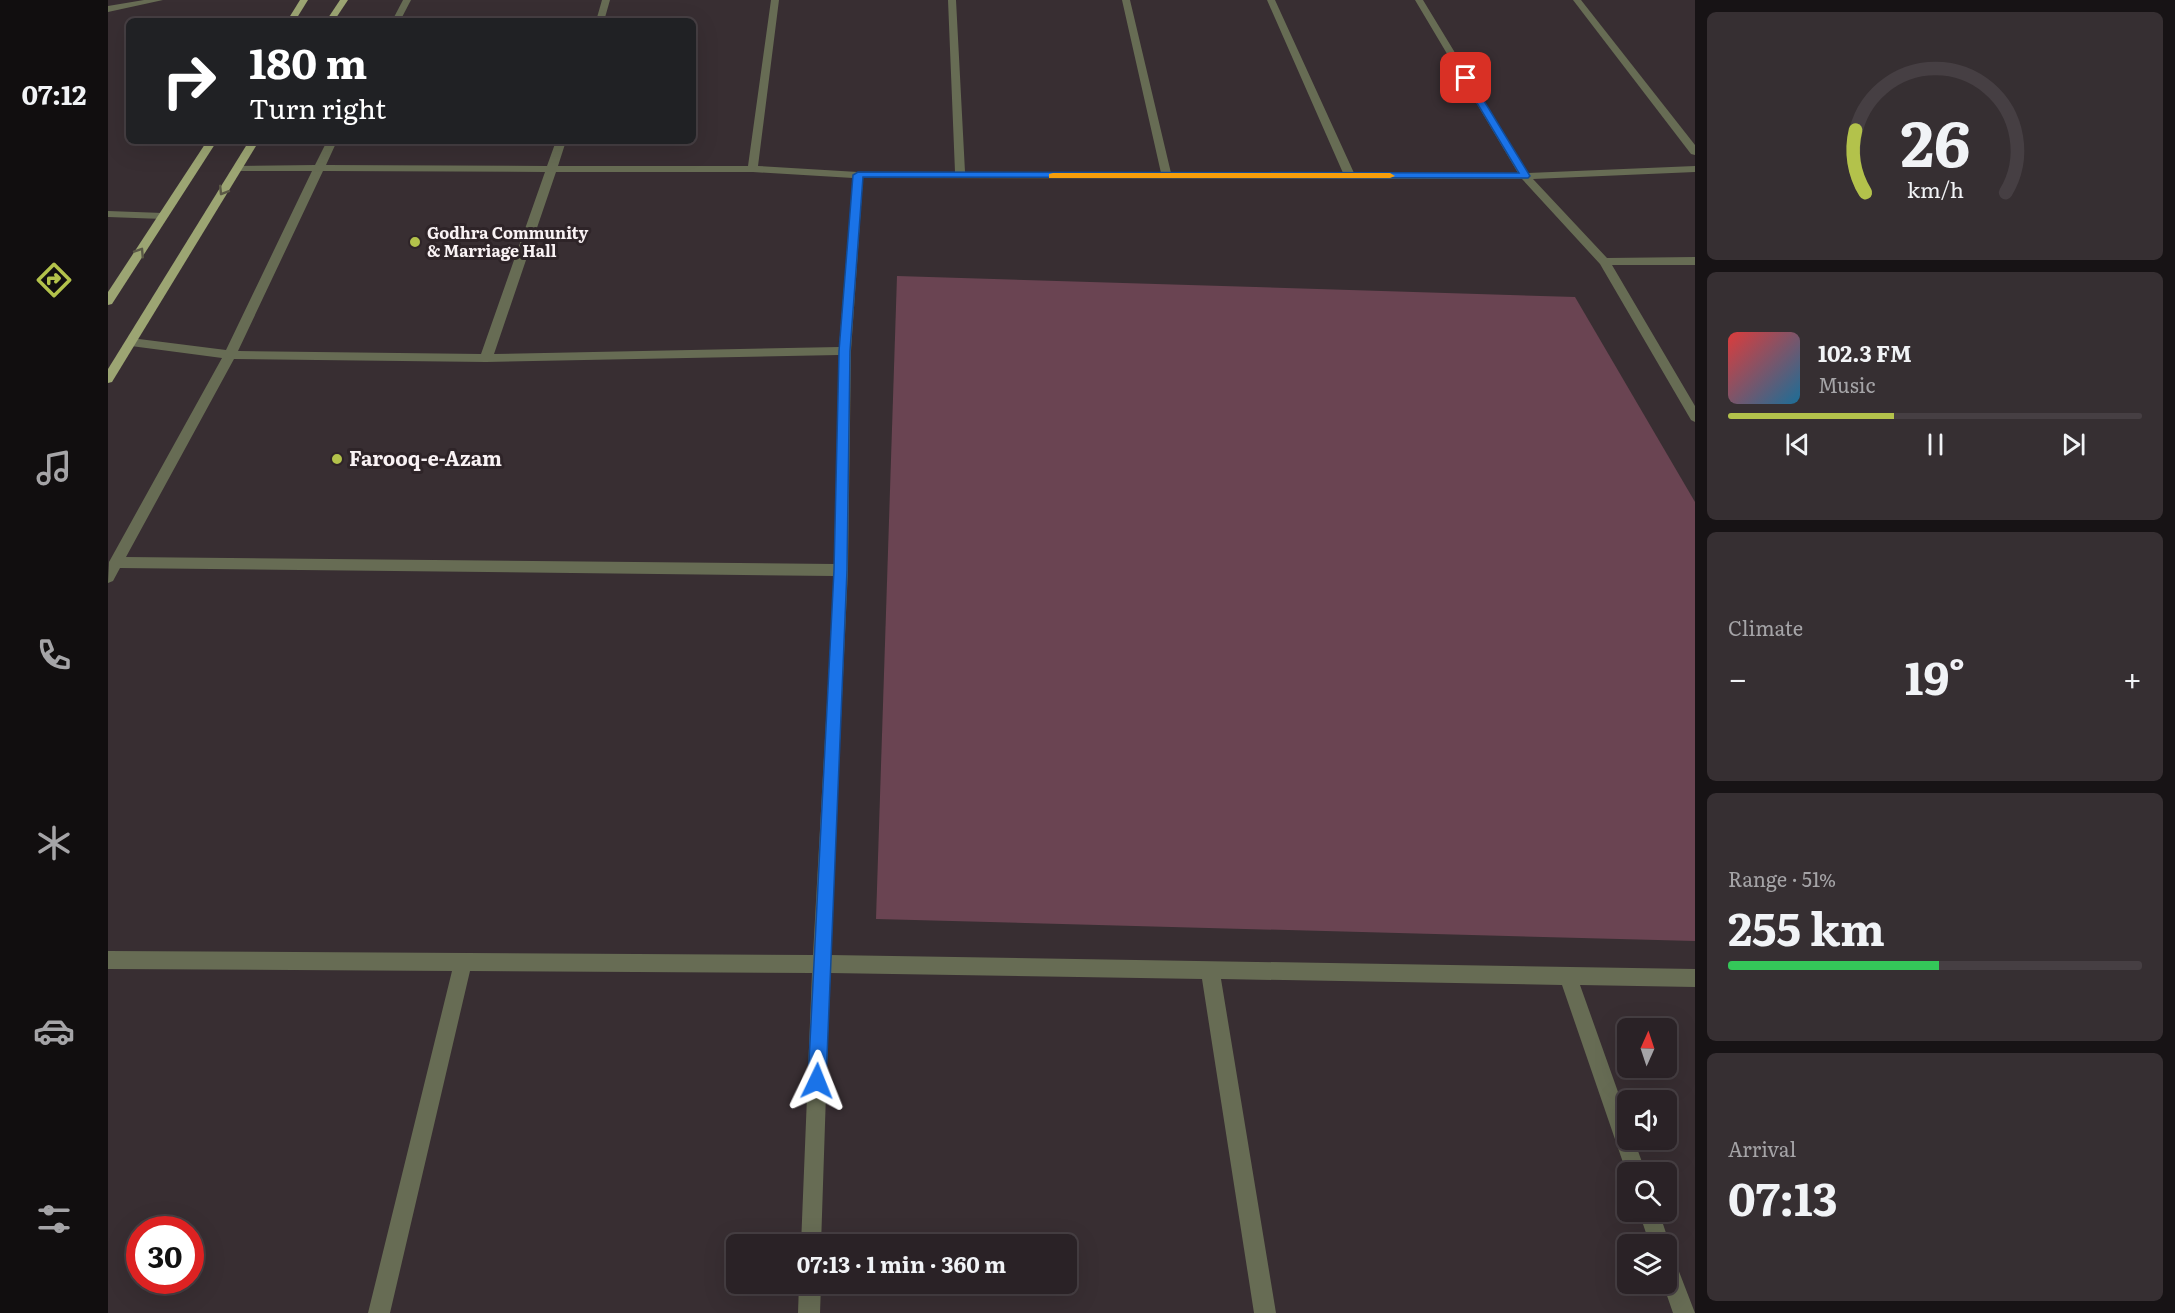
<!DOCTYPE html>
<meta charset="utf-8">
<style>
:root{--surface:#2a2226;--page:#362f32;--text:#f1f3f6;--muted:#a5a4a7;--line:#463f43;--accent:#b3c24b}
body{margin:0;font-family:Literata,serif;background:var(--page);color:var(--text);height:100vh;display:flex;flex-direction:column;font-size:22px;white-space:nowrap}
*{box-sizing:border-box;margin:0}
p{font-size:20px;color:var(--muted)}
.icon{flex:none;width:33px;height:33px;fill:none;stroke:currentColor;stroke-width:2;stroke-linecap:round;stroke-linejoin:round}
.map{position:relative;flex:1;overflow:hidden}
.side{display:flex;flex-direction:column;gap:12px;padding:12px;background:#171315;width:480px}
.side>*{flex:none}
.guide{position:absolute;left:18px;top:18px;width:570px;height:126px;border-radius:9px;box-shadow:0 6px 24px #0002,0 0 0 2px var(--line);background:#202124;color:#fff;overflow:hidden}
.needle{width:39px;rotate:3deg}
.controls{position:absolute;left:1509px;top:1018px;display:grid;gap:12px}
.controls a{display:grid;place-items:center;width:60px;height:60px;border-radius:9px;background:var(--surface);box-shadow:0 6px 24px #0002,0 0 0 2px var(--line);font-size:30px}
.speed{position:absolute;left:18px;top:1216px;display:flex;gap:12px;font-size:30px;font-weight:700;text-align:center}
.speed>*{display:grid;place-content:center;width:78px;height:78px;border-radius:50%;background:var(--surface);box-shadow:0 6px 24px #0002,0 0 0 2px var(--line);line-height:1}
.speed .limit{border:9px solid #d22;background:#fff;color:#111}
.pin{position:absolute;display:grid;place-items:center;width:51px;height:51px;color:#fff;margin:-26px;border-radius:12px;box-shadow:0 3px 9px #0006}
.me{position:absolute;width:66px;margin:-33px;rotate:2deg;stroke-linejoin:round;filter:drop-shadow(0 0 4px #0008)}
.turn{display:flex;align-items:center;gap:21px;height:126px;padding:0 24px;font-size:27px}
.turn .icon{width:78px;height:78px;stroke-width:2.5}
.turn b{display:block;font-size:42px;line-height:51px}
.big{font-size:45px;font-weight:700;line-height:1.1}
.side .tile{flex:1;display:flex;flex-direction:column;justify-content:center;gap:9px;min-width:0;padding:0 21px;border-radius:9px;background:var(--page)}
.side .dial{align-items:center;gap:0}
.dial svg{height:156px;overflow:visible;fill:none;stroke:var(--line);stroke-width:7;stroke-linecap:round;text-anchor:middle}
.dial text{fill:var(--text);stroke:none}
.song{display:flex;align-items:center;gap:18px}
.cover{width:72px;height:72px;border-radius:9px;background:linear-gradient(135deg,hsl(0 70% 55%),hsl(200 70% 35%))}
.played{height:6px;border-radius:3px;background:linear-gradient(90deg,var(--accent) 40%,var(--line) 40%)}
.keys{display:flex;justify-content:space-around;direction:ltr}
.heat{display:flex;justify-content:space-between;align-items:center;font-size:33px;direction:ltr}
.charge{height:9px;border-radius:4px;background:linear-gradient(90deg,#34c759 51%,var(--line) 0)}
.trip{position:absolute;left:618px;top:1234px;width:351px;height:60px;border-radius:9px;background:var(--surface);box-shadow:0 6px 24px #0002,0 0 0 2px var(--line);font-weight:700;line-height:60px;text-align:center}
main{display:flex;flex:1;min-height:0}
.dock{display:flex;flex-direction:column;width:108px;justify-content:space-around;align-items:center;background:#110e0f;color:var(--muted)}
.dock .icon{width:42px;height:42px}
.dock .active{color:var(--accent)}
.dock b{font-size:27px;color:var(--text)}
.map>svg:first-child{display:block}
</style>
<main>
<nav class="dock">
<b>07:12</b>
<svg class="icon active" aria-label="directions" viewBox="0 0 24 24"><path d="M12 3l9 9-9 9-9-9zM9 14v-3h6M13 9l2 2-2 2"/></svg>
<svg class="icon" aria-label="music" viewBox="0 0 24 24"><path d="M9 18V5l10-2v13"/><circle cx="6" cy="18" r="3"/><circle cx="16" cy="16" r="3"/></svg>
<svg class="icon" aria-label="phone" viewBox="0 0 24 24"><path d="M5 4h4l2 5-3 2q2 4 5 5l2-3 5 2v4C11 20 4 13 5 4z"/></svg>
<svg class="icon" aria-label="climate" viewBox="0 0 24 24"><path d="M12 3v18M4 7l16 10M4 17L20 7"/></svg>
<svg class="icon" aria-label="car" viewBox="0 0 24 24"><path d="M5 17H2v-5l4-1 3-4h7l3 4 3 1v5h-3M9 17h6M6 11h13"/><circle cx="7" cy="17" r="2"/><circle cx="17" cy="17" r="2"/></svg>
<svg class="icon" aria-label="filters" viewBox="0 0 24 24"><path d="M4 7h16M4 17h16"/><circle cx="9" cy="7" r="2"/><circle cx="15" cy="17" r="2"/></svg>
</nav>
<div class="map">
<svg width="1587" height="1313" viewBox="0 0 1587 1313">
<rect width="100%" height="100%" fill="#382e32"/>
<!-- green -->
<polygon fill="#6a4452" points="789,276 1467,297 1587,502 1587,941 768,919"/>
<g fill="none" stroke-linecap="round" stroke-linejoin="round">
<!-- minor -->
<g fill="#676c54" fill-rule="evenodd">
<polygon points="36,0 55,0 0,12 0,6"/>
<polygon points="295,0 303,0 292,21 284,21"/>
<polygon points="494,0 502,0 496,21 488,21"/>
<path d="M 663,0 L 671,0 L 650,166 L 750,172 L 847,172 L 840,0 L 848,0 L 857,172 L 1053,173 L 1014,0 L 1022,0 L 1063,173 L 1235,173 L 1159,0 L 1167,0 L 1246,173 L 1410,173 L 1307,0 L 1315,0 L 1420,173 L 1587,166 L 1587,172 L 1425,179 L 1499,258 L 1587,257 L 1587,265 L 1504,265 L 1587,406 L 1587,422 L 1583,420 L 1492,264 L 1414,179 L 755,178 L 743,351 L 740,570 L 722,955 L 1587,969 L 1587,987 L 1472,985 L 1520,1120 L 1520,1140 L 1526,1140 L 1538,1173 L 1520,1173 L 1520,1177 L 1454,985 L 1113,979 L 1168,1313 L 1146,1313 L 1094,979 L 722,973 L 713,1245 L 693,1245 L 704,973 L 362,971 L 282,1313 L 260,1313 L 344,971 L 0,969 L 0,951 L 705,955 L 726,576 L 12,568 L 5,581 L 0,583 L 1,562 L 114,358 L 23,346 L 17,342 L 23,338 L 118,350 L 204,171 L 130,171 L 126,170 L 126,166 L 207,165 L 219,141 L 229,141 L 218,165 L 439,166 L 448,141 L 458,141 L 450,166 L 640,166 ZM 215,171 L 437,172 L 373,354 L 130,351 ZM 448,172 L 645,172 L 745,178 L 731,347 L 386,354 ZM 731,355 L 726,564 L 18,557 L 126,359 L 378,362 Z"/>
<polygon points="1465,0 1473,0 1587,145 1587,155 1583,154"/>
<polygon points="0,211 55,213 60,216 55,219 0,217"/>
<polygon points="1531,1212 1551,1212 1562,1245 1559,1252 1558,1245 1542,1245"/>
<polygon points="1558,1253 1565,1256 1587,1313 1565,1313 1555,1284 1558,1284"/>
<polygon points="691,1284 713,1284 712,1313 690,1313"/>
</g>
<!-- major -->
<g fill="#9ca573" fill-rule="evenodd">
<polygon points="192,0 200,0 187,21 179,21"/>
<polygon points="232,0 240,0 226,21 218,21"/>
<polygon points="99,141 109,141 4,304 0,305 0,292"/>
<polygon points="141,141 151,141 4,382 0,383 0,369"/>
</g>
</g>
<!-- one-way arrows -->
<defs><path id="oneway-chevron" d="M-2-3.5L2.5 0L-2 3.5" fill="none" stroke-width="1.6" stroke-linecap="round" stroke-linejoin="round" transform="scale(1.5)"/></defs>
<g stroke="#5a5846">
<use href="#oneway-chevron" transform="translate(115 191) rotate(122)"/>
<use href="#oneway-chevron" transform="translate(32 252) rotate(-57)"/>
</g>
<!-- route -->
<polygon fill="#1a73e8" stroke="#114b97" stroke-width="1.5" points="1358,75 1362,78 1422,176 1420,178 755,177 742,351 739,570 718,1081 715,1087 709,1090 703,1087 700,1081 726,570 731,351 745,175 750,172 1411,173 1354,78"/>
<!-- slow -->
<polygon fill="#f59e0b" points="945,173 1282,173 1287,176 1282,178 941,178 941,174"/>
<!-- markers -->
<g fill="#b3c24b" stroke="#2e2428" stroke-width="2">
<circle cx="307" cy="242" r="6"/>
<circle cx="229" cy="459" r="6"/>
</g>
<g text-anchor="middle" stroke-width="6" stroke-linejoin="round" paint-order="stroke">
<!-- far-poi labels -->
<g font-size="16" font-weight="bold" fill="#f9f2f4" stroke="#2e2428" text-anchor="start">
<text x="319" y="239">Godhra Community<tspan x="319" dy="18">&amp; Marriage Hall</tspan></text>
</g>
<!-- poi labels -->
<g font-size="20" font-weight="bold" fill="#f9f2f4" stroke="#2e2428" text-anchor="start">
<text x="241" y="466">Farooq-e-Azam</text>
</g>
</g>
</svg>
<div class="controls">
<a><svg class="needle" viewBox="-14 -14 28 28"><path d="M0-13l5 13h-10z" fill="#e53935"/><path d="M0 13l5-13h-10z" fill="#a5a4a7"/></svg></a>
<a><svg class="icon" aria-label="sound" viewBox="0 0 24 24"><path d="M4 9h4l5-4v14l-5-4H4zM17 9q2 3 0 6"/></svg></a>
<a><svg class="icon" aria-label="search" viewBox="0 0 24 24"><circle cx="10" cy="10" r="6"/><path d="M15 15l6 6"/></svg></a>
<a><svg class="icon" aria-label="layers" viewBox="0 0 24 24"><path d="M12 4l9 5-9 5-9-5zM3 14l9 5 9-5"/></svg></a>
</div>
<div class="speed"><div class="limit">30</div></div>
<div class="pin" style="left:1358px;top:78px;background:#d93025"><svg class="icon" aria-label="arrive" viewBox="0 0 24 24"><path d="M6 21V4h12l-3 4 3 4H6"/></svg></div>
<svg class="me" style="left:709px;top:1081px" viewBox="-20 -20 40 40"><path d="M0-17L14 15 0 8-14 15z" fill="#1a73e8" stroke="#fff" stroke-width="4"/></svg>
<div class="trip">07:13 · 1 min · 360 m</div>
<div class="guide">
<div class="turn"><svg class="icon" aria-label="right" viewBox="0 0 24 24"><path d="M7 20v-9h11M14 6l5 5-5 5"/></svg><div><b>180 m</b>Turn right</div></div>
</div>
</div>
<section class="side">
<div class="tile dial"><svg viewBox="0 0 100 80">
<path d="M14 69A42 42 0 1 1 86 69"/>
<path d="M14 69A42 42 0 0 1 9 37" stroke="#b3c24b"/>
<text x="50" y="56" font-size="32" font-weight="700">26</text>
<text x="50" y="72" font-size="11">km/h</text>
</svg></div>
<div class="tile">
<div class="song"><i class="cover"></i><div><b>102.3 FM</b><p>Music</p></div></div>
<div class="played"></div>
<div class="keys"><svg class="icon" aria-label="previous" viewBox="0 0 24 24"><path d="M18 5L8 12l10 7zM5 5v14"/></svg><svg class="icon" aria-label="pause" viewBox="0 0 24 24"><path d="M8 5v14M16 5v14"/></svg><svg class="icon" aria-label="next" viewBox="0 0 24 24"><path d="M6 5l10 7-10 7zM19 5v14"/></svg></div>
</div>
<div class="tile"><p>Climate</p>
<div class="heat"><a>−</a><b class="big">19°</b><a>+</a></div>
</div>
<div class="tile"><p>Range · 51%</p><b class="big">255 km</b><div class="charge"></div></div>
<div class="tile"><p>Arrival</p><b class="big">07:13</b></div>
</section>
</main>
